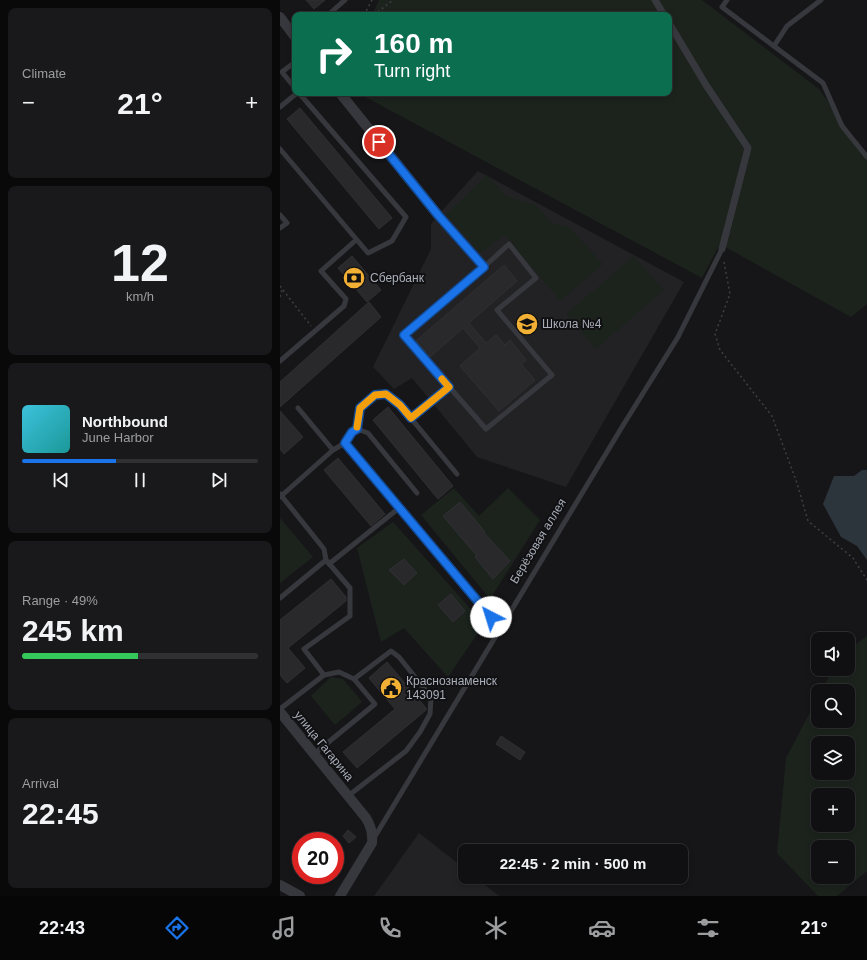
<!DOCTYPE html>
<meta charset="utf-8">
<style>
:root{--surface:#101012;--page:#19191b;--text:#f1f3f6;--muted:#9c9d9f;--line:#303032;--accent:#1a73e8}
body{margin:0;font-family:Arial,sans-serif;background:var(--page);color:var(--text);height:100vh;display:flex;flex-direction:column;font-size:15px;white-space:nowrap}
*{box-sizing:border-box;margin:0}
p{font-size:13px;color:var(--muted)}
.icon{flex:none;width:22px;height:22px;fill:none;stroke:currentColor;stroke-width:2;stroke-linecap:round;stroke-linejoin:round}
.map{position:relative;flex:1;overflow:hidden}
.drawer{display:flex;flex-direction:column;gap:8px;padding:8px;background:#09090a;width:280px}
.drawer>*{flex:none}
.top-card{position:absolute;left:12px;top:12px;width:380px;height:84px;border-radius:8px;box-shadow:0 2px 6px #0003,0 0 0 1px var(--line);background:#0b6e4f;color:#fff;overflow:hidden}
.fabs{position:absolute;left:531px;top:632px;display:grid;gap:8px}
.fabs a{display:grid;place-items:center;width:44px;height:44px;border-radius:8px;background:var(--surface);box-shadow:0 2px 6px #0003,0 0 0 1px var(--line);font-size:20px}
.speed{position:absolute;left:12px;top:832px;display:flex;gap:8px;font-size:20px;font-weight:700;text-align:center}
.speed>*{display:grid;place-content:center;width:52px;height:52px;border-radius:50%;background:var(--surface);box-shadow:0 2px 6px #0003,0 0 0 1px var(--line);line-height:1}
.speed .limit{border:6px solid #d22;background:#fff;color:#111}
.pin{position:absolute;display:grid;place-items:center;width:34px;height:34px;color:#fff;margin:-17px;border:2px solid #fff;border-radius:50%;box-shadow:0 1px 4px #0007}
.me{position:absolute;width:44px;margin:-22px;rotate:320deg;stroke-linejoin:round;filter:drop-shadow(0 0 3px #0008)}
.turn{display:flex;align-items:center;gap:14px;height:84px;padding:0 16px;font-size:18px}
.turn .icon{width:52px;height:52px;stroke-width:2.5}
.turn b{display:block;font-size:28px;line-height:34px}
.big{font-size:30px;font-weight:700;line-height:1.1}
.drawer .tile{flex:1;display:flex;flex-direction:column;justify-content:center;gap:6px;min-width:0;padding:0 14px;border-radius:8px;background:var(--page)}
.drawer .dial{align-items:center;gap:0}
.dial b{font-size:52px;line-height:1}
.song{display:flex;align-items:center;gap:12px}
.cover{width:48px;height:48px;border-radius:6px;background:linear-gradient(135deg,hsl(190 70% 55%),hsl(180 70% 35%))}
.played{height:4px;border-radius:2px;background:linear-gradient(90deg,var(--accent) 40%,var(--line) 40%)}
.keys{display:flex;justify-content:space-around;direction:ltr}
.heat{display:flex;justify-content:space-between;align-items:center;font-size:22px;direction:ltr}
.charge{height:6px;border-radius:3px;background:linear-gradient(90deg,#34c759 49%,var(--line) 0)}
.trip{position:absolute;left:178px;top:844px;width:230px;height:40px;border-radius:8px;background:var(--surface);box-shadow:0 2px 6px #0003,0 0 0 1px var(--line);font-weight:700;line-height:40px;text-align:center}
.dock{display:flex;height:64px;justify-content:space-around;align-items:center;background:#060607;color:var(--muted)}
.dock .icon{width:28px;height:28px}
.dock .on{color:var(--accent)}
.dock b{font-size:18px;color:var(--text)}
main{display:flex;flex:1;min-height:0}
.map>svg:first-child{display:block}
</style>
<main>
<section class="drawer">
<div class="tile"><p>Climate</p>
<div class="heat"><a>−</a><b class="big">21°</b><a>+</a></div>
</div>
<div class="tile dial"><b>12</b><p>km/h</p></div>
<div class="tile">
<div class="song"><i class="cover"></i><div><b>Northbound</b><p>June Harbor</p></div></div>
<div class="played"></div>
<div class="keys"><svg class="icon" aria-label="previous" viewBox="0 0 24 24"><path d="M18 5L8 12l10 7zM5 5v14"/></svg><svg class="icon" aria-label="pause" viewBox="0 0 24 24"><path d="M8 5v14M16 5v14"/></svg><svg class="icon" aria-label="next" viewBox="0 0 24 24"><path d="M6 5l10 7-10 7zM19 5v14"/></svg></div>
</div>
<div class="tile"><p>Range · 49%</p><b class="big">245 km</b><div class="charge"></div></div>
<div class="tile"><p>Arrival</p><b class="big">22:45</b></div>
</section>
<div class="map">
<svg width="587" height="896" viewBox="0 0 587 896">
<rect width="100%" height="100%" fill="#161618"/>
<!-- built -->
<g fill="#222225">
<polygon points="198,171 404,282 286,487 197,457 132,378 114,389 93,367 151,249 151,224 158,215"/>
<polygon points="139,833 185,869 185,877 195,877 219,896 94,896"/>
</g>
<!-- green -->
<g fill="#1c231d" fill-rule="evenodd">
<polygon points="99,0 422,0 539,89 587,156 587,304 571,317 440,244 422,278 78,93 389,93 389,15 92,15"/>
<polygon points="207,175 226,196 256,205 272,223 288,226 323,264 280,301 225,235 200,253 166,214"/>
<polygon points="354,256 384,290 316,349 286,314"/>
<polygon points="174,488 199,516 228,488 260,520 210,599 141,515"/>
<polygon points="0,518 33,557 0,583"/>
<polygon points="113,522 204,624 168,677 124,628 101,642 77,548"/>
<path d="M 587,636 L 587,871 L 557,896 L 538,896 L 497,853 L 506,758 L 538,697 L 538,721 L 568,721 L 568,691 L 541,691 L 553,669 L 568,669 L 568,650 ZM 538,743 L 568,743 L 568,773 L 538,773 ZM 538,795 L 568,795 L 568,825 L 538,825 ZM 538,847 L 568,847 L 568,877 L 538,877 Z"/>
<polygon points="51,677 63,679 82,702 55,725 31,696"/>
</g>
<!-- water -->
<polygon fill="#2c353c" points="582,470 587,470 587,560 577,546 561,537 543,504 554,476 574,476"/>
<!-- building -->
<g fill="#29292c" stroke="#303034">
<polygon points="26,0 45,0 34,9"/>
<polygon points="20,108 112,218 99,229 7,119"/>
<polygon points="72,256 101,290 87,302 58,268"/>
<polygon points="224,265 237,281 189,323 206,343 216,335 225,345 230,340 246,360 241,364 255,380 219,411 180,366 200,348 183,328 150,357 136,341"/>
<polygon points="89,302 101,317 0,407 0,382"/>
<polygon points="108,407 173,486 158,499 93,420"/>
<polygon points="0,411 23,437 4,454 0,449"/>
<polygon points="58,458 105,514 91,526 44,470"/>
<polygon points="180,502 205,532 204,533 230,561 213,579 195,557 197,556 163,516"/>
<polygon points="124,559 137,573 124,585 109,570"/>
<polygon points="51,579 66,597 66,601 8,648 25,668 7,683 0,675 0,620"/>
<polygon points="171,594 185,611 173,622 158,605"/>
<polygon points="107,662 146,708 146,710 77,768 63,752 115,709 89,678"/>
<polygon points="221,736 245,752 240,760 216,744"/>
<polygon points="68,830 76,837 69,843 63,836"/>
</g>
<g fill="none" stroke-linecap="round" stroke-linejoin="round">
<!-- path -->
<g stroke="#3d3f44" stroke-width="1.5" stroke-dasharray="2 3" stroke-linecap="butt">
<polyline points="84,15 92,0"/>
<polyline points="94,15 113,0"/>
<polyline points="444,262 450,294 435,334 440,350 492,416 517,483 528,521 573,558 587,580"/>
<polyline points="0,286 31,326"/>
<polyline points="0,297 2,290"/>
</g>
<!-- service -->
<g stroke="#37383d" stroke-width="5">
<polyline points="447,0 442,7 543,83 562,126 587,157"/>
<polyline points="48,15 65,0"/>
<polyline points="494,46 507,26 541,0"/>
<polyline points="15,62 2,72 15,88"/>
<polyline points="0,107 17,93"/>
<polyline points="0,149 88,253 112,241 126,217 19,93"/>
<polyline points="0,215 7,223 0,228"/>
<polyline points="158,215 204,267 229,244 256,278 217,310 272,375 206,429 124,335 204,267"/>
<polyline points="0,361 64,306 66,299 41,271 76,240"/>
<polyline points="131,418 169,387"/>
<polyline points="77,429 80,408 95,395 106,394 120,405 177,474"/>
<polyline points="65,443 72,432 77,429 88,433 137,493"/>
<polyline points="0,494 44,549 46,560 0,598"/>
<polyline points="0,497 53,450 18,408"/>
<polyline points="119,508 211,617"/>
<polyline points="49,564 119,508 65,443 53,450"/>
<polyline points="44,675 24,649 70,616 70,588 46,560"/>
<polyline points="0,709 44,675 59,672 74,679 111,651 119,657 151,697 150,714 140,732 126,751 68,796"/>
<polyline points="34,754 95,704 74,679"/>
<polyline points="94,838 342,427 398,337 442,249"/>
</g>
<!-- pedestrian -->
<g stroke="#37383d" stroke-width="7">
<polyline points="375,0 384,15"/>
<polyline points="389,23 426,85 468,148 442,249"/>
</g>
<!-- minor -->
<g stroke="#37383d" stroke-width="10">
<polyline points="0,17 15,37"/>
<polyline points="60,93 158,215"/>
<path d="M 0,712 L 34,754 L 86,818 C 91,826 93,833 92,843 L 60,896"/>
<polyline points="0,885 20,896"/>
</g>
</g>
<g fill="none" stroke-linecap="round" stroke-linejoin="round">
<!-- route casing -->
<g stroke="#114b97" stroke-width="10">
<polyline id="route" points="99,142 158,215 204,267 124,335 169,387 131,418 120,405 106,394 95,395 80,408 77,429 72,432 65,443 211,617"/>
</g>
<!-- route -->
<use href="#route" stroke="#1a73e8" stroke-width="7"/>
<!-- slow -->
<polyline stroke="#f59e0b" stroke-width="7" points="77,427 80,408 95,395 106,394 120,405 131,418 169,387 162,379"/>
</g>
<!-- icons -->
<defs>
<g id="bank-disc" transform="scale(1.15)"><circle r="9.5" fill="#f2b134" stroke="#111113"/><path d="M-6-4H6V4H-6ZM0-2.3a2.3 2.3 0 1 0 0 4.6a2.3 2.3 0 1 0 0-4.6Z" fill="#111"/></g>
<g id="school-disc" transform="scale(1.15)"><circle r="9.5" fill="#f2b134" stroke="#111113"/><path d="M0-5L7-2L0 1L-7-2ZM-4 1L0 2.5L4 1V4Q0 6-4 4Z" fill="#111"/></g>
<g id="civic-disc" transform="scale(1.15)"><circle r="9.5" fill="#f2b134" stroke="#111113"/><path d="M-.6-6.5H3V-4.5H.6V-3L4-1V1h2V6H-6V1h2V-1L-.6-3ZM-1.2 2.5V6h2.4V2.5Z" fill="#111"/></g>
</defs>
<g fill-rule="evenodd">
<use href="#bank-disc" x="74" y="278"/>
<use href="#school-disc" x="247" y="324"/>
<use href="#civic-disc" x="111" y="688"/>
</g>
<g text-anchor="middle" stroke-width="4" stroke-linejoin="round" paint-order="stroke">
<!-- poi labels -->
<g font-size="12" fill="#a8adb8" stroke="#111113" text-anchor="start">
<text x="90" y="282">Сбербанк</text>
<text x="262" y="328">Школа №4</text>
<text x="126" y="685">Краснознаменск<tspan x="126" dy="14">143091</tspan></text>
</g>
<!-- street labels -->
<g font-size="12" fill="#a8adb8" stroke="#111113">
<text transform="translate(258 541) rotate(-59)" y="4">Берёзовая аллея</text>
<text transform="translate(44 746) rotate(51)" y="4">улица Гагарина</text>
</g>
</g>
</svg>
<div class="fabs">
<a><svg class="icon" aria-label="sound" viewBox="0 0 24 24"><path d="M4 9h4l5-4v14l-5-4H4zM17 9q2 3 0 6"/></svg></a>
<a><svg class="icon" aria-label="search" viewBox="0 0 24 24"><circle cx="10" cy="10" r="6"/><path d="M15 15l6 6"/></svg></a>
<a><svg class="icon" aria-label="layers" viewBox="0 0 24 24"><path d="M12 4l9 5-9 5-9-5zM3 14l9 5 9-5"/></svg></a>
<a>+</a>
<a>−</a>
</div>
<div class="speed"><div class="limit">20</div></div>
<div class="pin" style="left:99px;top:142px;background:#d93025"><svg class="icon" aria-label="arrive" viewBox="0 0 24 24"><path d="M6 21V4h12l-3 4 3 4H6"/></svg></div>
<svg class="me" style="left:211px;top:617px" viewBox="-20 -20 40 40"><circle r="19" fill="#fff"/><path d="M0-13L10 11 0 6-10 11z" fill="#1a73e8"/></svg>
<div class="trip">22:45 · 2 min · 500 m</div>
<div class="top-card">
<div class="turn"><svg class="icon" aria-label="right" viewBox="0 0 24 24"><path d="M7 20v-9h11M14 6l5 5-5 5"/></svg><div><b>160 m</b>Turn right</div></div>
</div>
</div>
</main>
<nav class="dock">
<b>22:43</b>
<svg class="icon on" aria-label="directions" viewBox="0 0 24 24"><path d="M12 3l9 9-9 9-9-9zM9 14v-3h6M13 9l2 2-2 2"/></svg>
<svg class="icon" aria-label="music" viewBox="0 0 24 24"><path d="M9 18V5l10-2v13"/><circle cx="6" cy="18" r="3"/><circle cx="16" cy="16" r="3"/></svg>
<svg class="icon" aria-label="phone" viewBox="0 0 24 24"><path d="M5 4h4l2 5-3 2q2 4 5 5l2-3 5 2v4C11 20 4 13 5 4z"/></svg>
<svg class="icon" aria-label="climate" viewBox="0 0 24 24"><path d="M12 3v18M4 7l16 10M4 17L20 7"/></svg>
<svg class="icon" aria-label="car" viewBox="0 0 24 24"><path d="M5 17H2v-5l4-1 3-4h7l3 4 3 1v5h-3M9 17h6M6 11h13"/><circle cx="7" cy="17" r="2"/><circle cx="17" cy="17" r="2"/></svg>
<svg class="icon" aria-label="filters" viewBox="0 0 24 24"><path d="M4 7h16M4 17h16"/><circle cx="9" cy="7" r="2"/><circle cx="15" cy="17" r="2"/></svg>
<b>21°</b>
</nav>
